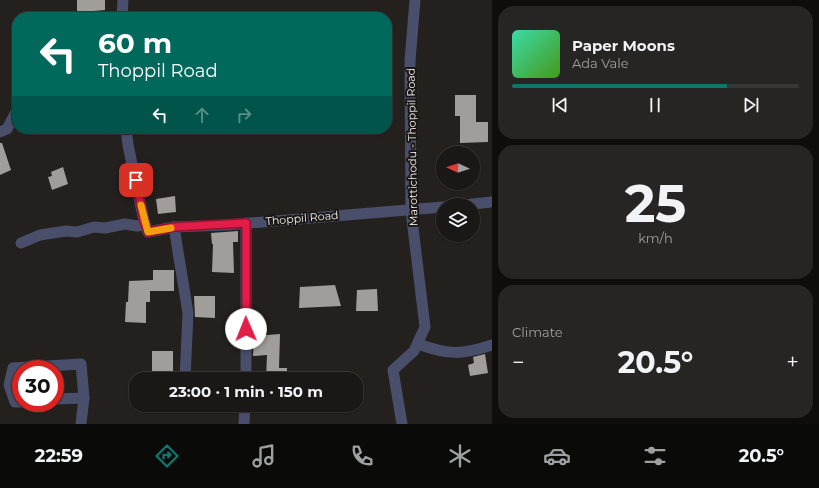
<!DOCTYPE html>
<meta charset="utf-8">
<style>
:root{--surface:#1a1816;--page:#272523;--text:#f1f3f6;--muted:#9fa0a1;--line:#383735;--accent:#0f766e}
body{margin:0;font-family:Montserrat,sans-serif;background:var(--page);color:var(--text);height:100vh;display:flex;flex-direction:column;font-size:15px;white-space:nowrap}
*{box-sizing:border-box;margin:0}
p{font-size:13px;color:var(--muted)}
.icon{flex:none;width:22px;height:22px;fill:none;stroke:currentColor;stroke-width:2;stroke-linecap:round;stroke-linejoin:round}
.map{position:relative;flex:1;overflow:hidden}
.drawer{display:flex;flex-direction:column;gap:6px;padding:6px;background:#0e0d0c;width:327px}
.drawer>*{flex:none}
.banner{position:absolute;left:12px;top:12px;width:380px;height:122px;border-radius:16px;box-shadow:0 1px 3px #0004,0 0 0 1px var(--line);background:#00695c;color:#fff;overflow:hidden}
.needle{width:26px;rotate:273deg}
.controls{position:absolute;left:436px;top:146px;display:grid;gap:8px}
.controls a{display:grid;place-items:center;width:44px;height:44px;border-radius:50%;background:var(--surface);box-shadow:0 1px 3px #0004,0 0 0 1px var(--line);font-size:20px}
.speed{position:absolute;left:12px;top:360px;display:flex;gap:8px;font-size:20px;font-weight:700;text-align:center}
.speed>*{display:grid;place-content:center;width:52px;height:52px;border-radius:50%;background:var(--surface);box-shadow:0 1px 3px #0004,0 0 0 1px var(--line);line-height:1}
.speed .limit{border:6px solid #d22;background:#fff;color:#111}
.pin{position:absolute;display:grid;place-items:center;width:34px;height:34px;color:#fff;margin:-17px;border-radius:8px;box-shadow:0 2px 6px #0006}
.me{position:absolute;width:44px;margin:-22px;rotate:359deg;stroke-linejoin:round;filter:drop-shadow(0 0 3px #0008)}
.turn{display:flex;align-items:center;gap:14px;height:84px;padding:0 20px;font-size:18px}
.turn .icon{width:52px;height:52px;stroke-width:2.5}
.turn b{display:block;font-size:28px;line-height:34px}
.lanes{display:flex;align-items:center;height:38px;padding:0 20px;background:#0003;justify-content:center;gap:20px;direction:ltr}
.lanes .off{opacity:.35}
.big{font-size:30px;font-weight:700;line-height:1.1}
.drawer .widget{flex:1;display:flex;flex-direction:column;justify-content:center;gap:6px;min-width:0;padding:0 14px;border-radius:16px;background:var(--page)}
.drawer .dial{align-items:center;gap:0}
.dial b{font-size:52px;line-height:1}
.song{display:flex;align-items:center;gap:12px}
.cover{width:48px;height:48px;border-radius:6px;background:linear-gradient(135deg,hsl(160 70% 55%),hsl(100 70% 35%))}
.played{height:4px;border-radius:2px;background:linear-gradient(90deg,var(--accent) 75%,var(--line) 75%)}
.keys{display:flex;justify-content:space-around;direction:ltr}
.heat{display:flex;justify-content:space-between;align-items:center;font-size:22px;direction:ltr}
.trip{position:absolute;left:129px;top:372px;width:234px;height:40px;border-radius:16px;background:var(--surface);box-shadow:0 1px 3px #0004,0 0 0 1px var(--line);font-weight:700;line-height:40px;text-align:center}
.menu{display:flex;height:64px;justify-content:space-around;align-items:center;background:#0a0a09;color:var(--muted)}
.menu .icon{width:28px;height:28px}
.menu .current{color:var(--accent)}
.menu b{font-size:18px;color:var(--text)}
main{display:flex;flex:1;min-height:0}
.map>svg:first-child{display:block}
</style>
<main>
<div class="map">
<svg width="492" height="424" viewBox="0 0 492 424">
<rect width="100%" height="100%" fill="#23201e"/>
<!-- building -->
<g fill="#a19d9a">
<polygon points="77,0 105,0 105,10 94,11 94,17 77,17"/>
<polygon points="455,95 476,95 476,122 488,122 488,142 460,143 460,116 455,116"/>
<polygon points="0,143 2,143 11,170 0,175"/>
<polygon points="63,167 68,184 52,190 48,177 52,176 51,172"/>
<polygon points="175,196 176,212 158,214 156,199"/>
<polygon points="238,231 238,242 233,242 234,273 212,272 213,244 212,244 211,233"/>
<polygon points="153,270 174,270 174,291 150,291 150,302 146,302 146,323 125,322 126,302 128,302 129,281 153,280"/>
<polygon points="335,285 341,306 299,308 300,287"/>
<polygon points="377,289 378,311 356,311 357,290"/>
<polygon points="194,296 215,296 215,318 195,317"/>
<polygon points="280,334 279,368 287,368 287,379 266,379 267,355 253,356 254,336"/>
<polygon points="152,351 173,351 173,373 152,372"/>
<polygon points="485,354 488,373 470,376 468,365 474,363 473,357"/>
</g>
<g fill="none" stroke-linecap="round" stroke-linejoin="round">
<!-- minor -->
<g stroke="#494e6a" stroke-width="11">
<polyline points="122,17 123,0"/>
<polyline points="126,129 128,145 144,221 148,232 174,227 226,225 443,207"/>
<polyline points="0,132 7,129 17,110"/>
<polyline points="463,205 492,202"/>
<polyline points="174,227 188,313 185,379"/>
<polyline points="21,243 40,235 66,231 77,232 94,227 105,228 125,224 137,226 145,225"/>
<path d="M 418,344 C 448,355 462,355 492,345"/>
<polyline points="246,379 246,223"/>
<polyline points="55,399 84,398"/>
<polyline points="21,402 15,402 9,385 13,368 81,364 84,398 81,424"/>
<polyline points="244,424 245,405"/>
<polyline points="402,424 393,370 414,351 425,327 411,211 410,61 415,0"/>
</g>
</g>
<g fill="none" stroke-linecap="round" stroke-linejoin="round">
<!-- route casing -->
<g stroke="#92132f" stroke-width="10">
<polyline id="route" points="136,180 144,221 148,232 174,227 246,223 246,329"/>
</g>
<!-- route -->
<use href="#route" stroke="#e11d48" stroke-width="7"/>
<!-- slow -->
<polyline stroke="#f59e0b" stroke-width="7" points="141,205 148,232 171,228"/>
</g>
<g text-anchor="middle" stroke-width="4" stroke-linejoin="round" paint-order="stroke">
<!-- street labels -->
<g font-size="11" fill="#f4f2f0" stroke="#1a1714">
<text transform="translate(412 147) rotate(-91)" y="4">Marottichodu - Thoppil Road</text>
<text transform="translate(302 218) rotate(-5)" y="4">Thoppil Road</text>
</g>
</g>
</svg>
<div class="controls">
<a><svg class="needle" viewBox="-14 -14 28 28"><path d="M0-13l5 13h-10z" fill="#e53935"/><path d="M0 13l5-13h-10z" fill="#9fa0a1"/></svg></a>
<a><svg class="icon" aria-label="layers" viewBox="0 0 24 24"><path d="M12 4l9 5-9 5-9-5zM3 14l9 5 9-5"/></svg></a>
</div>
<div class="speed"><div class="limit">30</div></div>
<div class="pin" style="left:136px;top:180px;background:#d93025"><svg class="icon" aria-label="arrive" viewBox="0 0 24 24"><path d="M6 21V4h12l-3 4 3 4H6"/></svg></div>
<svg class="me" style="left:246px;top:329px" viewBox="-20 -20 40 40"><circle r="19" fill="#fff"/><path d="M0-13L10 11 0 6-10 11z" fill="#e11d48"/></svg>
<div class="trip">23:00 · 1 min · 150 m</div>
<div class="banner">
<div class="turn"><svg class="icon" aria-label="left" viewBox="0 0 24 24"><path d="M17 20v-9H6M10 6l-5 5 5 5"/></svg><div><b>60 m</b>Thoppil Road</div></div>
<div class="lanes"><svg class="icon" aria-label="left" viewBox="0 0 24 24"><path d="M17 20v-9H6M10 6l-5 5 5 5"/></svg><svg class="icon off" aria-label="ahead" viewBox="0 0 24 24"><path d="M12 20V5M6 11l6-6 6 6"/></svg><svg class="icon off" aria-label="right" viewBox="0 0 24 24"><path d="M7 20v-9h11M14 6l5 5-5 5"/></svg></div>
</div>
</div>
<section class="drawer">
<div class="widget">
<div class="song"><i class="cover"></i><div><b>Paper Moons</b><p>Ada Vale</p></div></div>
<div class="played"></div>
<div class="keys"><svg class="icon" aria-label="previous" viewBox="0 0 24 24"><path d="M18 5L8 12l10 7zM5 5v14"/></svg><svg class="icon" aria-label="pause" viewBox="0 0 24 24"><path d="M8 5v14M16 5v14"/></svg><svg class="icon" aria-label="next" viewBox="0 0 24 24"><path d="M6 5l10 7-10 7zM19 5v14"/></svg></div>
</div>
<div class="widget dial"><b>25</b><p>km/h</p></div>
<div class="widget"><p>Climate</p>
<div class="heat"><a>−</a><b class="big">20.5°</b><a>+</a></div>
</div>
</section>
</main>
<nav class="menu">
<b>22:59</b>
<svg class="icon current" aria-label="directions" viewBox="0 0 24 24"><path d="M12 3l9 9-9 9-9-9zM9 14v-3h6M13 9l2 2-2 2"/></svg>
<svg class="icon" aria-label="music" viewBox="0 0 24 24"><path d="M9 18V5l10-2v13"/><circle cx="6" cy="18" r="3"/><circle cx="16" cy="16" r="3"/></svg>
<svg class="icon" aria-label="phone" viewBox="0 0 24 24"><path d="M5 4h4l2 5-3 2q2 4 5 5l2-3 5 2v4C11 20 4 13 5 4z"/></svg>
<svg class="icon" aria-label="climate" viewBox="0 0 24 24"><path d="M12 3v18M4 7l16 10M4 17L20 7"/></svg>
<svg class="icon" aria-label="car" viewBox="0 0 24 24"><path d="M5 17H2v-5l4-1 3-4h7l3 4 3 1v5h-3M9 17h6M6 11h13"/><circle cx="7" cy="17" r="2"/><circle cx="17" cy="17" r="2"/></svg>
<svg class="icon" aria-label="filters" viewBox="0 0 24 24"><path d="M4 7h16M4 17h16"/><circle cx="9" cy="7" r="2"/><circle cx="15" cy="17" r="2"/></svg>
<b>20.5°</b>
</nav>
